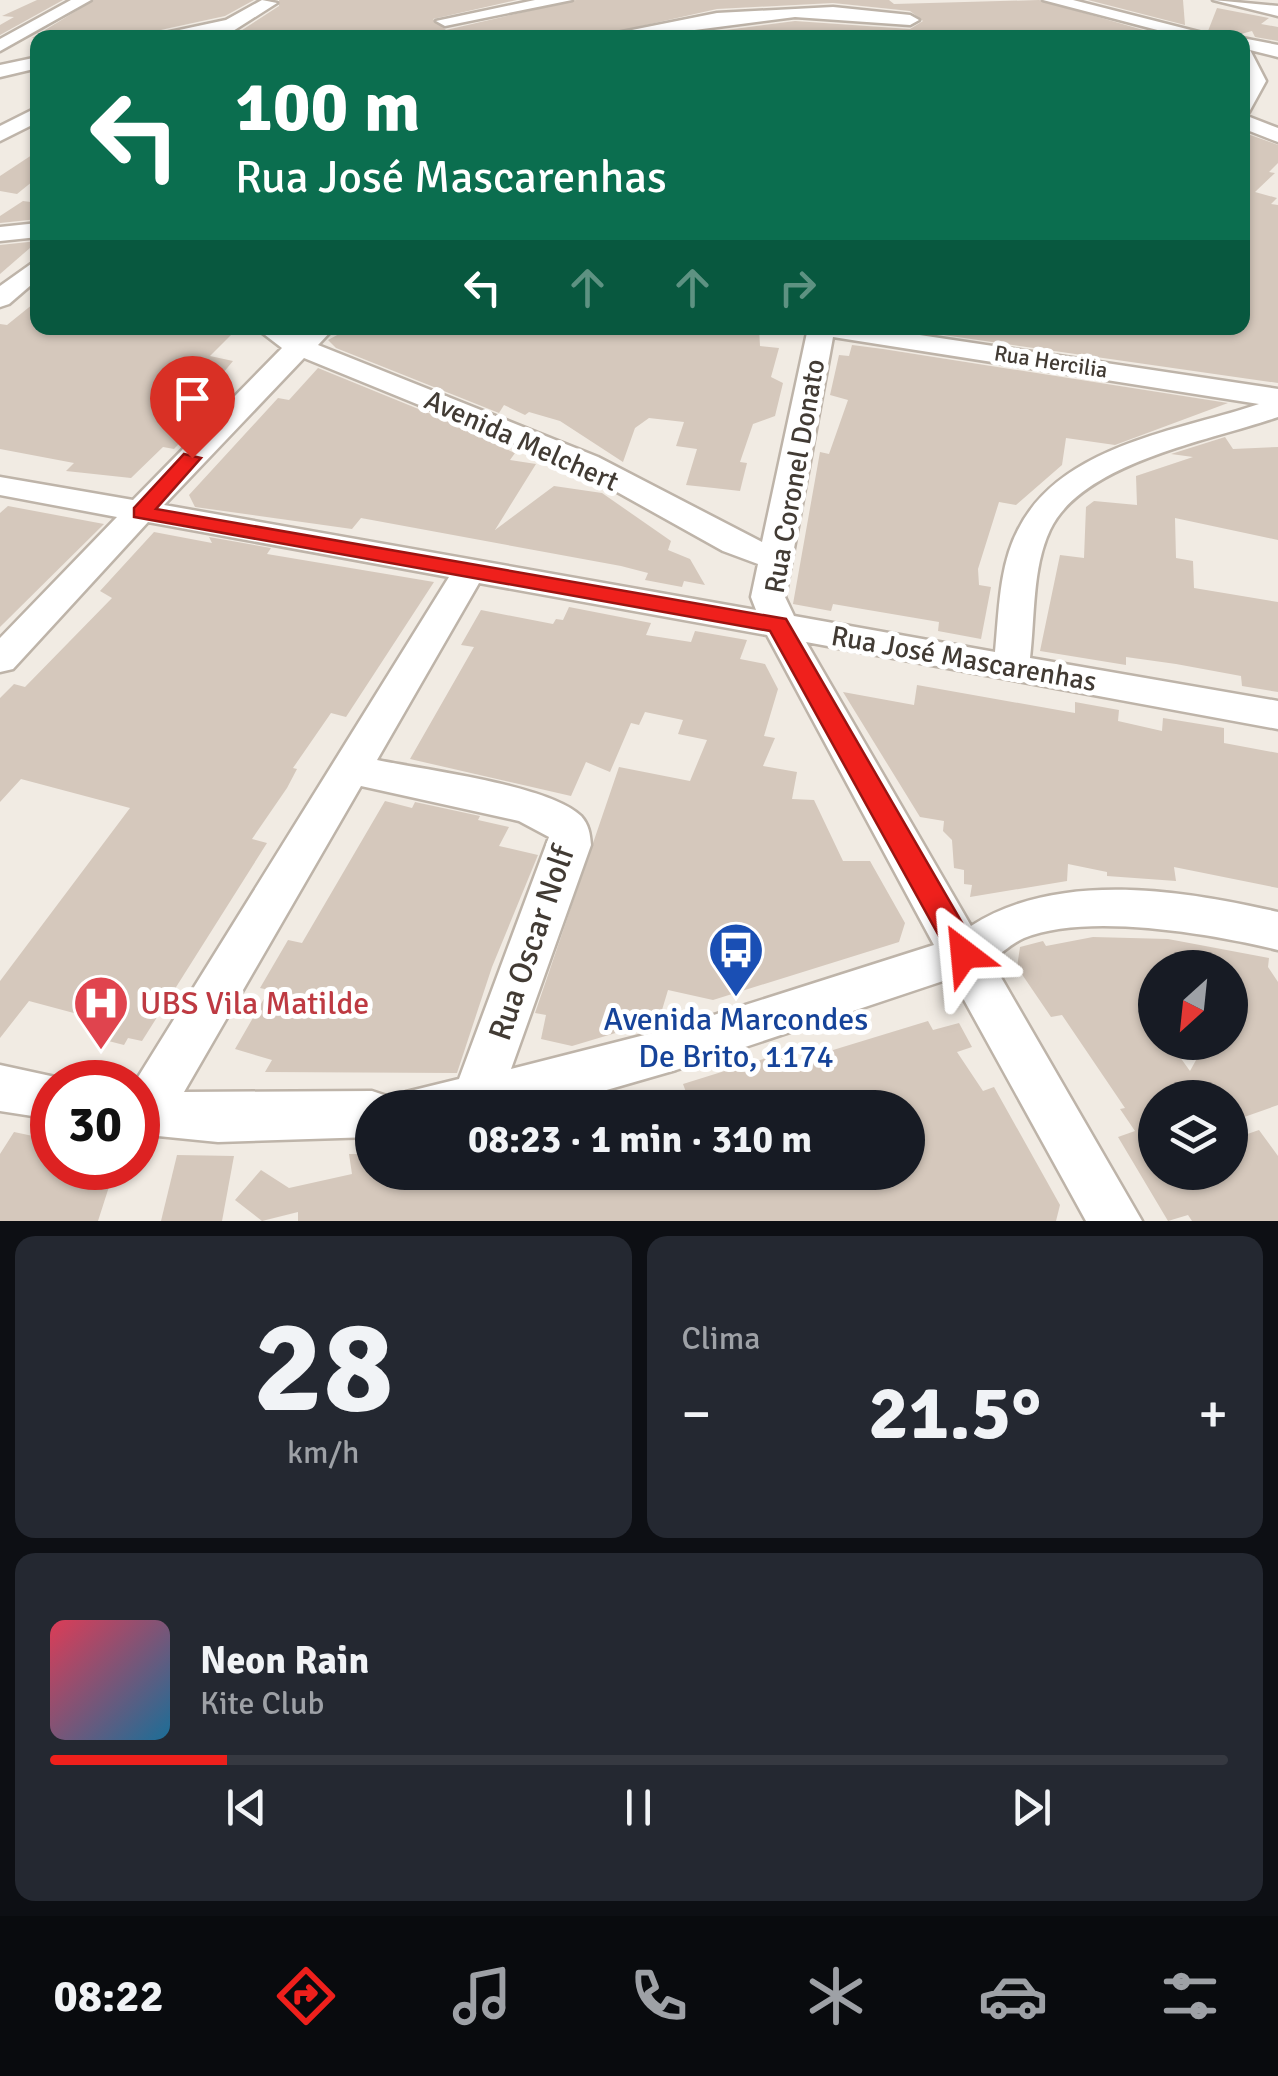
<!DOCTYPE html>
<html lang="pt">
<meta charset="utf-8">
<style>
:root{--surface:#171b24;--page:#242831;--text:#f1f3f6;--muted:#9ea1a6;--line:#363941;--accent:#ef201c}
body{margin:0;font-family:Signika,sans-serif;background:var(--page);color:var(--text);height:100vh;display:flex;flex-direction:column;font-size:38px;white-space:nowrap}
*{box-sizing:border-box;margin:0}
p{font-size:32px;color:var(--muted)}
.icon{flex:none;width:55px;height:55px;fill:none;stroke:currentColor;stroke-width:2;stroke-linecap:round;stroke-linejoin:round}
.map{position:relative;height:1221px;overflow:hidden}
.panel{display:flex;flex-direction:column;gap:15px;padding:15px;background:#0d0f14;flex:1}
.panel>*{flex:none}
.hud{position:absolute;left:30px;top:30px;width:1220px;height:305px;border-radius:20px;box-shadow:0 2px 8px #0004;background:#0b6e4f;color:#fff;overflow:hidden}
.needle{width:65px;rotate:207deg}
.tools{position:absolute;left:1138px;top:950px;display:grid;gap:20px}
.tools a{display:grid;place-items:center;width:110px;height:110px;border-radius:50%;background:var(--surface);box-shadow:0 2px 8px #0004;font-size:50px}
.speed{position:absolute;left:30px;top:1060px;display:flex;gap:20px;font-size:50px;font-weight:700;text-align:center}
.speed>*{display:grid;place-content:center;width:130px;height:130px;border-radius:50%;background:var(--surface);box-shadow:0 2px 8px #0004;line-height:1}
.speed .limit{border:15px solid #d22;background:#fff;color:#111}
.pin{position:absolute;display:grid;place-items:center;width:85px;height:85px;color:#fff;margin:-102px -42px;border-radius:50% 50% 50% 0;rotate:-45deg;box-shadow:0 0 10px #0007}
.pin .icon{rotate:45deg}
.me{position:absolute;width:110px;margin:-55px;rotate:331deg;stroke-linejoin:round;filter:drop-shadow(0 0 8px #0008)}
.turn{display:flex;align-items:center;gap:35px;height:210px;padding:0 40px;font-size:45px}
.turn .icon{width:130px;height:130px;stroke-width:2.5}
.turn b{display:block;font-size:70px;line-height:85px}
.lanes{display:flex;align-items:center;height:95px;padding:0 40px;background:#0003;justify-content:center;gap:50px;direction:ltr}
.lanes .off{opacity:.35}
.big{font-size:75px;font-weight:700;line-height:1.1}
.panel .widget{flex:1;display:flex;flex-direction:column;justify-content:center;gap:15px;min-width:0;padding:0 35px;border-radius:20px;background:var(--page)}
.panel .dial{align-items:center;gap:0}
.dial b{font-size:130px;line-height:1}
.song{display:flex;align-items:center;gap:30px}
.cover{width:120px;height:120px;border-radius:15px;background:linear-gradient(135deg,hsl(350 70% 55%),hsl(200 70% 35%))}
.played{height:10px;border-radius:5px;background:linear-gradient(90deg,var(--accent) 15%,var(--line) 15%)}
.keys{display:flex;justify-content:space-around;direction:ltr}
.heat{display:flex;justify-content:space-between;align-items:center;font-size:55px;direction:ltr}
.panel .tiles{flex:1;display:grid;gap:15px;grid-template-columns:1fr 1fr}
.widget:last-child{grid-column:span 2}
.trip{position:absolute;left:355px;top:1090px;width:570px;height:100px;border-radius:50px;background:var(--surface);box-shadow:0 2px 8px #0004;font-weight:700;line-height:100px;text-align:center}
.tab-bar{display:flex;height:160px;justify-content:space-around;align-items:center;background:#090b0e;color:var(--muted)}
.tab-bar .icon{width:70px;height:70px}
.tab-bar .active{color:var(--accent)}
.tab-bar b{font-size:45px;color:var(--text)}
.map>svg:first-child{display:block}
</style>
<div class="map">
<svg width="1278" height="1221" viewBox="0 0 1278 1221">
<rect width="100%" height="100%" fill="#f1ebe3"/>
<!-- building -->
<g fill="#d5c8bc" fill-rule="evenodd">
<polygon points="37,0 63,0 0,35 0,25 14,17 2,16"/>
<polygon points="94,0 254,0 225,16 124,38 32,38"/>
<polygon points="279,0 517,0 433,19 446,30 576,0 889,0 894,4 1039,0 1171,38 666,38 795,21 910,29 923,21 910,11 833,3 717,9 588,38 230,38 279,6"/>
<polygon points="1088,0 1183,0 1185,25"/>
<polygon points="1217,8 1269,18 1261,24 1278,27 1278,41 1255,37 1252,31 1226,38 1208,31"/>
<polygon points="1242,132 1278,145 1278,163 1269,172 1275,173 1255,192 1277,198 1271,204 1278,205 1278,383 895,328 1242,328"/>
<polygon points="38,151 38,177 17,194 0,191 0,176"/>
<polygon points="23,201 38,203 38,219 0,223 0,216"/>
<polygon points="38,241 0,274 0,245"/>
<polygon points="38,300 38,328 212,328 209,331 232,334 210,356 233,361 183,421 199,423 174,449 163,447 131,478 66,471 74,463 0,449 0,324 7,325"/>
<polygon points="350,328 759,328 760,346 779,348 771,377 783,383 775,416 753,424 740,462 747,463 740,491 714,488 686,485 697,449 676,446 684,422 649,418 635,428 623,462 560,421 529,412 525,415 504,405 499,413 336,348 328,340"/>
<polygon points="852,345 883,349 1228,403 1115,445 1066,438 1062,465 1016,505 999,502 978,569 979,585 991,587 981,639 938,631 939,622 833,604 831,611 793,604 820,452 829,454 848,400 830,395 839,355 849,356"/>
<polygon points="318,368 492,439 488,441 515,453 510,460 536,464 495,530 554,486 602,493 671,541 668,550 690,559 705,585 684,581 682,587 645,580 648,573 621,566 361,518 352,529 195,507 189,495 278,398 289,400"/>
<polygon points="1225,437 1233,449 1278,447 1278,540 1175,518 1176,558 1193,561 1194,588 1278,602 1278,692 1242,686 1241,676 1176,664 1126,657 1126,665 1040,651 1060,555 1084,558 1086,507 1094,501 1137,505 1136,476 1193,457 1171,454"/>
<polygon points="8,506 104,524 0,627 0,513"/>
<polygon points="154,532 212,543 209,537 271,548 267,554 434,582 346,717 331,713 293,768 297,769 287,788 252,839 267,843 142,1041 128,1038 124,1045 89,1036 100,1020 29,1001 0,1038 0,981 130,808 21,779 0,802 0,698 14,684 25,687 112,598 100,591"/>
<polygon points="569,607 651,623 646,635 691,642 695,631 747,640 740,659 765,664 778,689 764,736 775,738 763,766 797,772 792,799 814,800 843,861 870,861 905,923 899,942 713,1000 668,990 659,1020 572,1046 541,1039 546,1015 535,1013 619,767 690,781 707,740 678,734 683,720 645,712 639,725 631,723 610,772 586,762 571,796 410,759 474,647 461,645 481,610 553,624 556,619 563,620"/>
<polygon points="917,685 1075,713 1075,702 1119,710 1118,721 1162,731 1163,718 1224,728 1224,743 1278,753 1278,888 1174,867 1176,881 1107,876 1107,872 1068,864 1067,881 970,897 972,885 964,884 964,870 954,868 952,840 943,831 944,821 920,817 843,692 914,705"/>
<polygon points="385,801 412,808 415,802 480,816 478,820 509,827 499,846 538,855 492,967 457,1073 265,1072 272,1060 235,1049 269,990 260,988 288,940 302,943"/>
<path d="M 1093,937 L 1168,939 L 1269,958 L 1268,967 L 1278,982 L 1278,1105 L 1230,1122 L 1230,1098 L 1155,1098 L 1155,1172 L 1230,1172 L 1230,1140 L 1259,1130 L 1278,1156 L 1278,1221 L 1192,1221 L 1188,1215 L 1168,1221 L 1118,1137 L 1135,1131 L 1120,1109 L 1125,1108 L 1062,1015 L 1051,1017 L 1017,967 L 1020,947 L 1043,941 L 1046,946 ZM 1155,968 L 1230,968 L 1230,1042 L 1206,1042 L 1190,1071 L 1169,1042 L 1155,1042 Z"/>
<polygon points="928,1021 933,1030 959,1023 972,1047 957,1052 983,1091 994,1087 1060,1205 1056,1221 298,1221 298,1212 262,1221 235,1200 261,1170 289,1188 352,1174 349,1154 372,1154 372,1172 908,1172 908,1108 692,1108 683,1084 792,1050 797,1061"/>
<polygon points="14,1132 52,1140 52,1168 115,1168 98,1221 0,1221 0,1154"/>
<polygon points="177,1155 234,1156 222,1221 161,1221"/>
</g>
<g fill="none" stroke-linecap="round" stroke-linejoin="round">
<!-- minor casing -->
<g stroke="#beb4a9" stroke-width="5">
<g id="minor">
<polygon points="71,0 91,0 0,51 0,39"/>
<polygon points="262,0 277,3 222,38 142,38 226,20"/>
<polygon points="535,0 572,0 445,26 436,21"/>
<polygon points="1043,0 1073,0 1222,38 1188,38"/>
<polygon points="1213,0 1278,6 1278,16"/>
<polygon points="833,7 910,15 919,20 910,25 795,17 633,38 592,38 717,13"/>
<polygon points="1242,38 1278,45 1278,57 1250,50 1266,81 1249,112 1242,114 1246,81"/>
<polygon points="38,57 38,68 0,77 0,65"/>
<polygon points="38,107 38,122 0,141 0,126"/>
<polygon points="1242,114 1278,128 1278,142 1242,128"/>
<polygon points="38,223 38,237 0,241 0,227"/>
<polygon points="38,259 38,279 9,304 0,307 0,286"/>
<path d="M 256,328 L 287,328 L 298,335 L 306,328 L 334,328 L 318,345 L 598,457 L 762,542 L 808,328 L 873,328 L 1278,389 L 1278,417 C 1213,440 1082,462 1050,530 C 1032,568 1035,617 1030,658 L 1278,701 L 1278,729 L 806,642 L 971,926 C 1058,870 1183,890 1278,912 L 1278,950 C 1213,934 1087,912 1024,938 C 1012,943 1001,954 991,960 L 1142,1221 L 1086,1221 L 952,978 L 676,1070 L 551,1106 L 399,1108 L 406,1092 L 459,1079 L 549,837 L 519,821 L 361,786 L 184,1092 L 372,1091 L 390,1097 L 394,1108 L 372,1108 L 372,1137 L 218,1142 L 138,1134 L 135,1082 L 449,577 L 148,522 L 13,669 L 0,672 L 0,638 L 117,517 L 0,495 L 0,477 L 133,500 L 282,348 ZM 833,337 L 1259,404 C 1179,431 1060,445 1018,530 C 999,566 999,612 995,652 L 794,616 L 785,597 ZM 304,358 L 576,469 L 723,551 L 758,564 L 751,597 L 756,610 L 164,505 ZM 479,583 L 767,635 L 934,945 L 676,1027 L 511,1069 L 591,845 C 590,834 589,825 581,816 C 549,785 424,770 377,760 Z"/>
<polygon points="0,1065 69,1080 52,1082 52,1119 0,1111"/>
</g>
</g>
<!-- minor -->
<use href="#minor" fill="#fff" fill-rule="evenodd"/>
</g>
<!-- route -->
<polygon fill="#ef201c" stroke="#9b1512" stroke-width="2.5" points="184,454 201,458 156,509 786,619 975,945 979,954 975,963 964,967 954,963 770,631 134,517 134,508"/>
<!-- icons -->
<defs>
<g id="bus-pin" transform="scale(2.875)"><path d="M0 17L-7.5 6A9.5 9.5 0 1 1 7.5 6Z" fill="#1a4fb4" stroke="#fff"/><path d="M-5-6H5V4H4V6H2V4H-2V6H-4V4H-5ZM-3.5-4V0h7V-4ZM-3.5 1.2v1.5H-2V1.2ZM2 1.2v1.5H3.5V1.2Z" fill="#fff"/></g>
<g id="hospital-pin" transform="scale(2.875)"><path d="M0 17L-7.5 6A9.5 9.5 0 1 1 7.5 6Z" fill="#e0444e" stroke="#fff"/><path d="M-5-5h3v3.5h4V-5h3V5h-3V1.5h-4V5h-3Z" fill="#fff"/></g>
</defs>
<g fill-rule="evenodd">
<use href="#bus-pin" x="736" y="950"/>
<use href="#hospital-pin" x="101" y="1003"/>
</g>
<g text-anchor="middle" stroke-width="10" stroke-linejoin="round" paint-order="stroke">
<!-- far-street labels -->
<g font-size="22" fill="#423b34" stroke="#fff">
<text transform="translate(1051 361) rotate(9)" y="8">Rua Hercilia</text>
</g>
<!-- street labels -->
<g font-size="28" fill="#423b34" stroke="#fff">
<text transform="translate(522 440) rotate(24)" y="10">Avenida Melchert</text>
<text transform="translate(794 476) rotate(-80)" y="10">Rua Coronel Donato</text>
<text transform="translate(964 658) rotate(10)" y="10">Rua José Mascarenhas</text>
</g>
<!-- near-street labels -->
<g font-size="32" fill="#423b34" stroke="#fff">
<text transform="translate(531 943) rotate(-71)" y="11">Rua Oscar Nolf</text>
</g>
<!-- near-health labels -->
<g font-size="32" fill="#be3a42" stroke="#fff" text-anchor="start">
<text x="140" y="1014">UBS Vila Matilde</text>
</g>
<!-- near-transit labels -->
<g font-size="32" fill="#164399" stroke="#fff">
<text x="736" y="1030">Avenida Marcondes<tspan x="736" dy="37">De Brito, 1174</tspan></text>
</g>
</g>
</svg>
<div class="tools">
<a><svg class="needle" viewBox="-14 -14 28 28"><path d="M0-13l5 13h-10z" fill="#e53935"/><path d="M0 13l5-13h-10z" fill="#9ea1a6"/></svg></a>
<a><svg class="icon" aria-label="layers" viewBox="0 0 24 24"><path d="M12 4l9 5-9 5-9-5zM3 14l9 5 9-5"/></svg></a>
</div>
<div class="speed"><div class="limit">30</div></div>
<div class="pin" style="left:192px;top:458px;background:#d93025"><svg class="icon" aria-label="arrive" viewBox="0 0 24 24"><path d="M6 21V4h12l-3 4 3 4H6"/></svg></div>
<svg class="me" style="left:964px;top:954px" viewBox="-20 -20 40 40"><path d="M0-17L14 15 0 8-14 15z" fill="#ef201c" stroke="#fff" stroke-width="4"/></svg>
<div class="trip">08:23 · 1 min · 310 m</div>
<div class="hud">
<div class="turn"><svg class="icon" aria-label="left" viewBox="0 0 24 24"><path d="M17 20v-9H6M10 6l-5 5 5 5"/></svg><div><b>100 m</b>Rua José Mascarenhas</div></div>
<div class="lanes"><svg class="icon" aria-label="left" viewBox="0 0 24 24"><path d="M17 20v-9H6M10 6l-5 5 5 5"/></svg><svg class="icon off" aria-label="ahead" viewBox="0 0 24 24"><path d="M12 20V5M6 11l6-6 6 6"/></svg><svg class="icon off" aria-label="ahead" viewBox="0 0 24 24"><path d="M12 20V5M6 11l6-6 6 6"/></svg><svg class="icon off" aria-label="right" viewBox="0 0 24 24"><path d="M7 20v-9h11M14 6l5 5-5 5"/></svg></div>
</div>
</div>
<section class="panel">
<div class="tiles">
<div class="widget dial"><b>28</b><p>km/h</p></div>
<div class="widget"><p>Clima</p>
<div class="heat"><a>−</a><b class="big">21.5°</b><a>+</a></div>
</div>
<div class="widget">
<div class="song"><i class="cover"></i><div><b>Neon Rain</b><p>Kite Club</p></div></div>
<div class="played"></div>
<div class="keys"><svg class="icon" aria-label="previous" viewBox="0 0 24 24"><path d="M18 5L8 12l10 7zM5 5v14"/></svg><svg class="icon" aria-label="pause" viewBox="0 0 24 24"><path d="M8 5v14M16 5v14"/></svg><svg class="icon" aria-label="next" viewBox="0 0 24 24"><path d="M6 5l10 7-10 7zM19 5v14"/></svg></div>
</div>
</div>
</section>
<nav class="tab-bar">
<b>08:22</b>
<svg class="icon active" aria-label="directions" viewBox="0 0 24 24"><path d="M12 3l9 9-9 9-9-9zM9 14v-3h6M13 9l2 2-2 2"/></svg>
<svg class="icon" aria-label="music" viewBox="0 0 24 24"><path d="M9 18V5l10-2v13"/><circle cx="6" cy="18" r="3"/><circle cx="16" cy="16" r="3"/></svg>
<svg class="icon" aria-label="phone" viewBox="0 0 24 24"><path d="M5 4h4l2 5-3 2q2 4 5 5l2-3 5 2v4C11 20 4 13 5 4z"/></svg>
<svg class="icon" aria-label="climate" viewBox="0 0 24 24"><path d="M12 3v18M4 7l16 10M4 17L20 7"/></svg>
<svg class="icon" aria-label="car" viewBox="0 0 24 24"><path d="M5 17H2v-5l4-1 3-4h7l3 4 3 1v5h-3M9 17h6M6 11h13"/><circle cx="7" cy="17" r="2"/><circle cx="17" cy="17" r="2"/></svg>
<svg class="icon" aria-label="filters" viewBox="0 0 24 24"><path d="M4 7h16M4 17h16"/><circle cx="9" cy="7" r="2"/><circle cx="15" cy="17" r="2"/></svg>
</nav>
